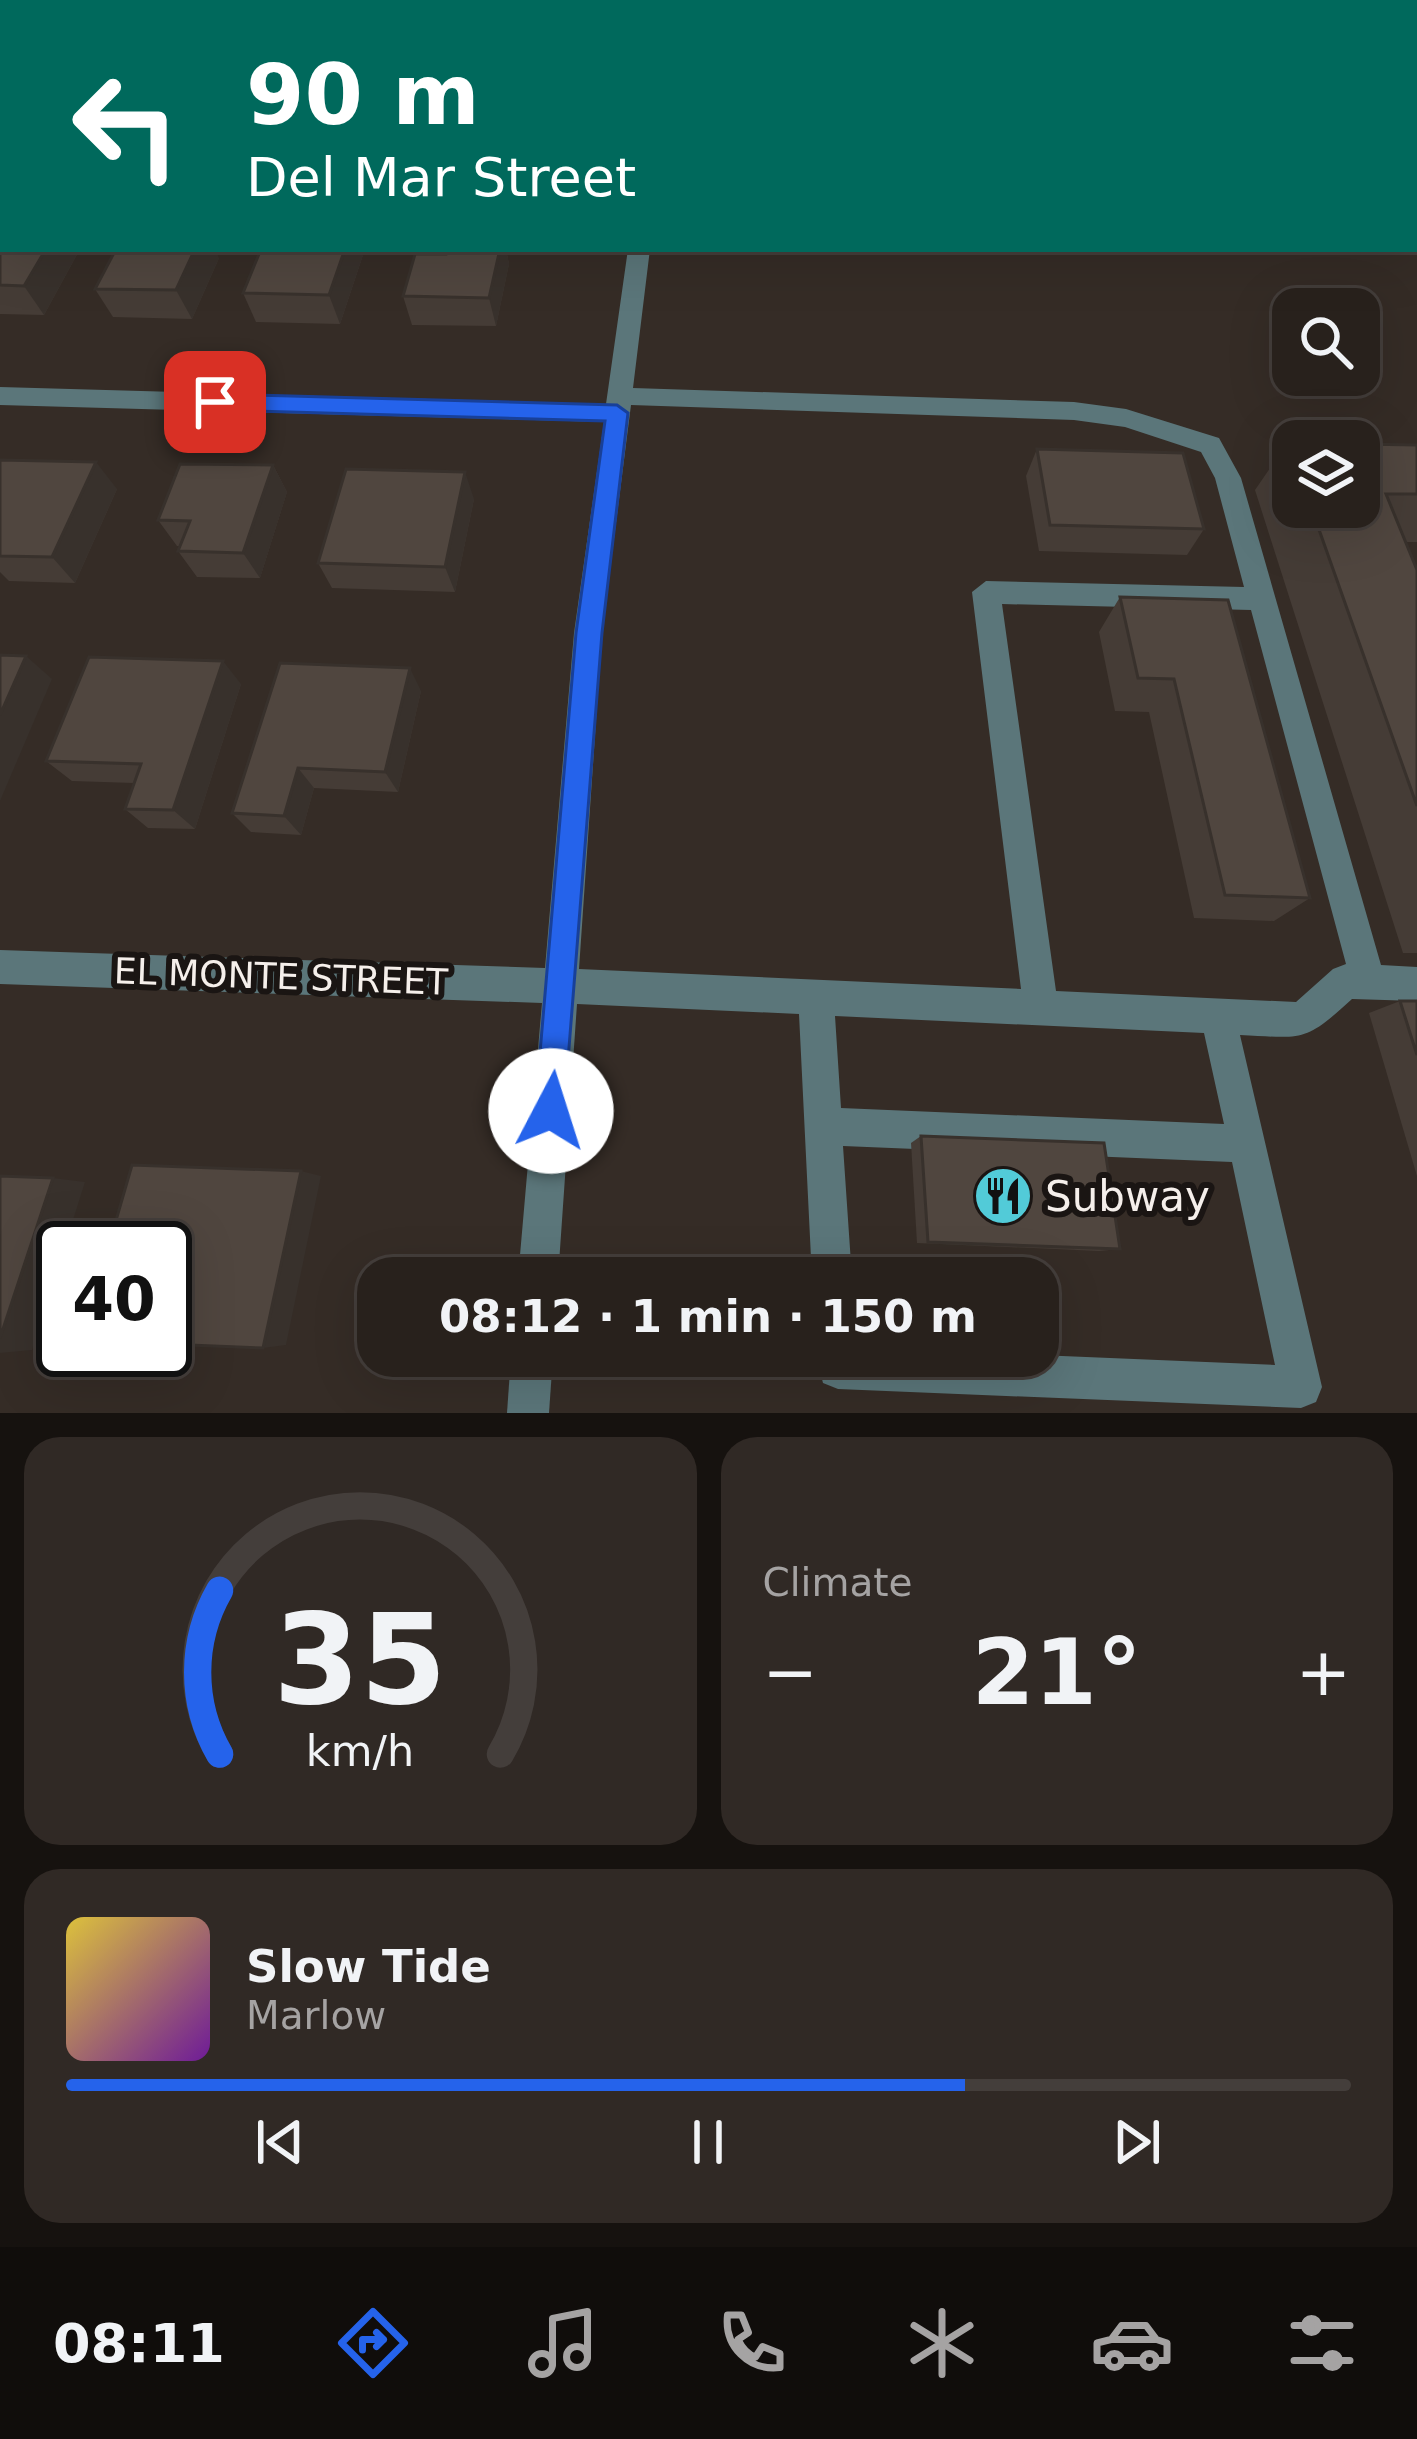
<!DOCTYPE html>
<meta charset="utf-8">
<style>
:root{--surface:#28211c;--page:#302925;--text:#f1f3f6;--muted:#a5a3a3;--line:#443e3b;--accent:#2563eb}
body{margin:0;font-family:"DejaVu Sans",sans-serif;background:var(--page);color:var(--text);height:100vh;display:flex;flex-direction:column;font-size:45px;white-space:nowrap}
*{box-sizing:border-box;margin:0}
p{font-size:39px;color:var(--muted)}
.icon{flex:none;width:66px;height:66px;fill:none;stroke:currentColor;stroke-width:2;stroke-linecap:round;stroke-linejoin:round}
.map{position:relative;height:1413px;overflow:hidden}
.sheet{display:flex;flex-direction:column;gap:24px;padding:24px;background:#16120f;flex:1}
.sheet>*{flex:none}
.top-card{position:absolute;left:0px;top:0px;width:1419px;height:252px;box-shadow:0 12px 48px #0002,0 0 0 3px var(--line);background:#00695c;color:#fff;overflow:hidden}
.fabs{position:absolute;left:1272px;top:288px;display:grid;gap:24px}
.fabs a{display:grid;place-items:center;width:108px;height:108px;border-radius:24px;background:var(--surface);box-shadow:0 12px 48px #0002,0 0 0 3px var(--line);font-size:60px}
.speed{position:absolute;left:36px;top:1221px;display:flex;gap:24px;font-size:60px;font-weight:700;text-align:center}
.speed>*{display:grid;place-content:center;width:156px;height:156px;border-radius:50%;background:var(--surface);box-shadow:0 12px 48px #0002,0 0 0 3px var(--line);line-height:1}
.speed .limit{border:6px solid #111;border-radius:18px;background:#fff;color:#111}
.pin{position:absolute;display:grid;place-items:center;width:102px;height:102px;color:#fff;margin:-51px;border-radius:24px;box-shadow:0 6px 18px #0006}
.me{position:absolute;width:132px;margin:-66px;rotate:5deg;stroke-linejoin:round;filter:drop-shadow(0 0 9px #0008)}
.turn{display:flex;align-items:center;gap:42px;height:252px;padding:0 48px;font-size:54px}
.turn .icon{width:156px;height:156px;stroke-width:2.5}
.turn b{display:block;font-size:84px;line-height:102px}
.big{font-size:90px;font-weight:700;line-height:1.1}
.sheet .widget{flex:1;display:flex;flex-direction:column;justify-content:center;gap:18px;min-width:0;padding:0 42px;border-radius:36px;background:var(--page)}
.sheet .dial{align-items:center;gap:0}
.dial svg{height:312px;overflow:visible;fill:none;stroke:var(--line);stroke-width:7;stroke-linecap:round;text-anchor:middle}
.dial text{fill:var(--text);stroke:none}
.song{display:flex;align-items:center;gap:36px}
.cover{width:144px;height:144px;border-radius:18px;background:linear-gradient(135deg,hsl(50 70% 55%),hsl(280 70% 35%))}
.played{height:12px;border-radius:6px;background:linear-gradient(90deg,var(--accent) 70%,var(--line) 70%)}
.keys{display:flex;justify-content:space-around;direction:ltr}
.heat{display:flex;justify-content:space-between;align-items:center;font-size:66px;direction:ltr}
.sheet .tiles{flex:1;display:grid;gap:24px;grid-template-columns:1fr 1fr}
.widget:last-child{grid-column:span 2}
.trip{position:absolute;left:357px;top:1257px;width:702px;height:120px;border-radius:36px;background:var(--surface);box-shadow:0 12px 48px #0002,0 0 0 3px var(--line);font-weight:700;line-height:120px;text-align:center}
.menu{display:flex;height:192px;justify-content:space-around;align-items:center;background:#100d0b;color:var(--muted)}
.menu .icon{width:84px;height:84px}
.menu .selected{color:var(--accent)}
.menu b{font-size:54px;color:var(--text)}
.map>svg:first-child{display:block}
</style>
<div class="map">
<svg width="1417" height="1413" viewBox="0 0 1417 1413">
<rect width="100%" height="100%" fill="#352c26"/>
<g fill="none" stroke-linecap="round" stroke-linejoin="round">
<!-- minor -->
<g fill="#5b767a" fill-rule="evenodd">
<polygon points="662,0 680,0 661,3"/>
<rect x="0" y="69" width="3" height="12"/>
<path d="M 628,249 L 650,249 L 633,388 L 1074,402 L 1126,409 L 1219,438 L 1241,478 L 1381,965 L 1417,967 L 1417,1001 L 1352,999 C 1304,1043 1304,1038 1240,1035 L 1322,1387 L 1316,1402 L 1301,1408 L 838,1389 L 823,1383 L 816,1356 L 1038,1355 L 1275,1365 L 1232,1162 L 843,1146 L 852,1278 L 812,1278 L 799,1014 L 577,1004 L 558,1278 L 518,1278 L 542,1003 L 0,984 L 0,950 L 545,968 L 574,633 L 604,422 L 0,405 L 0,387 L 606,404 ZM 631,405 L 1074,420 L 1125,427 L 1201,452 L 1215,478 L 1244,587 L 986,581 L 972,592 L 1021,989 L 579,969 L 602,633 ZM 1002,604 L 1251,610 L 1346,964 L 1333,969 L 1296,1002 L 1056,991 ZM 835,1016 L 1204,1033 L 1224,1124 L 841,1108 Z"/>
<polygon points="511,1356 553,1356 549,1413 507,1413"/>
</g>
<!-- rail -->
<polyline stroke="#c7c0bc" stroke-width="8" stroke-dasharray="16 16" stroke-linecap="butt" points="1386,249 1417,250"/>
</g>
<!-- wall -->
<g fill="#453c36">
<polygon points="0,0 101,0 99,3 3,3 3,7"/>
<polygon points="123,0 216,0 215,3 124,3"/>
<polygon points="0,231 80,249 44,315 0,314"/>
<polygon points="447,249 506,249 509,264 496,326 412,325 403,296 446,254"/>
<polygon points="363,255 340,324 256,322 243,293"/>
<polygon points="219,258 192,319 113,317 95,289"/>
<polygon points="1288,442 1293,442 1293,507 1359,507 1417,445 1417,542 1406,542 1417,570 1417,953 1403,953 1255,490"/>
<polygon points="1037,449 1204,529 1187,555 1039,551 1026,476"/>
<polygon points="0,460 117,489 75,583 9,581 0,572"/>
<polygon points="273,465 287,492 260,578 197,577 178,551 180,546 177,546 158,520"/>
<polygon points="474,499 455,592 332,588 318,563"/>
<polygon points="1120,597 1228,600 1310,898 1274,921 1194,918 1149,712 1115,711 1099,632"/>
<polygon points="280,663 421,691 398,792 314,788 301,835 251,832 232,813"/>
<polygon points="241,684 195,829 148,828 125,809 134,783 72,781 46,761"/>
<polygon points="1400,1001 1417,1001 1417,1176 1369,1013"/>
<polygon points="921,1136 1120,1249 1099,1251 917,1243 911,1143"/>
</g>
<!-- shaded-wall -->
<g fill="#38312c">
<polygon points="67,0 101,0 99,3 67,3"/>
<polygon points="188,0 216,0 215,3 188,3"/>
<polygon points="311,0 333,0 331,3 309,3"/>
<polygon points="3,106 3,163 0,167 0,110"/>
<polygon points="46,249 80,249 44,315 24,286"/>
<polygon points="195,249 215,249 219,258 192,319 176,290"/>
<polygon points="345,249 361,249 363,255 340,324 329,295"/>
<polygon points="500,249 506,249 509,264 496,326 489,298"/>
<polygon points="96,462 117,489 75,583 52,557"/>
<polygon points="273,465 287,492 260,578 243,553"/>
<polygon points="465,472 474,499 455,592 445,567"/>
<polygon points="26,656 52,679 0,801 0,715"/>
<polygon points="223,661 241,684 195,829 173,810"/>
<polygon points="410,668 421,691 398,792 385,772"/>
<polygon points="298,768 314,788 301,835 284,816"/>
<polygon points="301,1171 321,1176 286,1345 263,1348"/>
<polygon points="53,1178 85,1182 32,1350 0,1353 0,1338"/>
</g>
<!-- building -->
<g fill="#50463f" stroke="#38312c" stroke-width="3">
<polygon points="123,0 188,0 187,2"/>
<polygon points="242,0 311,0 309,3 240,3"/>
<polygon points="368,0 434,0 433,3 367,3"/>
<polygon points="484,0 555,0 554,3 484,3"/>
<polygon points="3,226 3,249 46,249 24,286 0,285 0,231"/>
<polygon points="116,249 195,249 176,290 95,289"/>
<polygon points="261,249 345,249 329,295 243,293"/>
<polygon points="447,249 500,249 489,298 403,296 415,254 446,254"/>
<polygon points="1359,444 1417,445 1417,494 1386,494 1417,570 1417,806 1311,507 1359,507"/>
<polygon points="1037,449 1183,453 1204,529 1050,525"/>
<polygon points="0,460 96,462 52,557 0,556"/>
<polygon points="180,464 273,465 243,553 178,551 190,521 158,520"/>
<polygon points="346,469 465,472 445,567 318,563"/>
<polygon points="1120,597 1228,600 1310,898 1225,895 1174,679 1138,678"/>
<polygon points="0,655 26,656 0,715"/>
<polygon points="89,657 223,661 173,810 125,809 141,764 46,761"/>
<polygon points="280,663 410,668 385,772 298,768 284,816 232,813"/>
<polygon points="1400,1001 1417,1001 1417,1055"/>
<polygon points="921,1136 1104,1143 1120,1249 928,1242"/>
<polygon points="132,1165 301,1171 263,1348 165,1344 165,1248 108,1248"/>
<polygon points="0,1176 53,1178 0,1338"/>
</g>
<!-- route -->
<polygon fill="#2563eb" stroke="#184099" stroke-width="3" points="215,394 617,405 628,413 602,633 563,1123 551,1128 539,1123 535,1111 576,633 605,421 215,410 204,402"/>
<!-- icons -->
<defs>
<g id="restaurant-disc" transform="scale(3)"><circle r="9.5" fill="#52cbd8" stroke="#1a1513"/><path d="M-5-6h1v4h1v-4h1v4h1v-4h1v5L-1.5 .5V6h-2V.5L-5-1ZM5-6V6H3V1.5H1.5Q1.5-4 5-6Z" fill="#111"/></g>
</defs>
<g fill-rule="evenodd">
<use href="#restaurant-disc" x="1003" y="1196"/>
</g>
<g text-anchor="middle" stroke-width="12" stroke-linejoin="round" paint-order="stroke">
<!-- street labels -->
<g font-size="36" fill="#f5efeb" stroke="#1a1513">
<text transform="translate(281 976) rotate(2)" y="13">EL MONTE STREET</text>
</g>
<!-- near-poi labels -->
<g font-size="42" fill="#f5efeb" stroke="#1a1513" text-anchor="start">
<text x="1045" y="1211">Subway</text>
</g>
</g>
</svg>
<div class="fabs">
<a><svg class="icon" aria-label="search" viewBox="0 0 24 24"><circle cx="10" cy="10" r="6"/><path d="M15 15l6 6"/></svg></a>
<a><svg class="icon" aria-label="layers" viewBox="0 0 24 24"><path d="M12 4l9 5-9 5-9-5zM3 14l9 5 9-5"/></svg></a>
</div>
<div class="speed"><div class="limit">40</div></div>
<div class="pin" style="left:215px;top:402px;background:#d93025"><svg class="icon" aria-label="arrive" viewBox="0 0 24 24"><path d="M6 21V4h12l-3 4 3 4H6"/></svg></div>
<svg class="me" style="left:551px;top:1111px" viewBox="-20 -20 40 40"><circle r="19" fill="#fff"/><path d="M0-13L10 11 0 6-10 11z" fill="#2563eb"/></svg>
<div class="trip">08:12 · 1 min · 150 m</div>
<div class="top-card">
<div class="turn"><svg class="icon" aria-label="left" viewBox="0 0 24 24"><path d="M17 20v-9H6M10 6l-5 5 5 5"/></svg><div><b>90 m</b>Del Mar Street</div></div>
</div>
</div>
<section class="sheet">
<div class="tiles">
<div class="widget dial"><svg viewBox="0 0 100 80">
<path d="M14 69A42 42 0 1 1 86 69"/>
<path d="M14 69A42 42 0 0 1 14 27" stroke="#2563eb"/>
<text x="50" y="56" font-size="32" font-weight="700">35</text>
<text x="50" y="72" font-size="11">km/h</text>
</svg></div>
<div class="widget"><p>Climate</p>
<div class="heat"><a>−</a><b class="big">21°</b><a>+</a></div>
</div>
<div class="widget">
<div class="song"><i class="cover"></i><div><b>Slow Tide</b><p>Marlow</p></div></div>
<div class="played"></div>
<div class="keys"><svg class="icon" aria-label="previous" viewBox="0 0 24 24"><path d="M18 5L8 12l10 7zM5 5v14"/></svg><svg class="icon" aria-label="pause" viewBox="0 0 24 24"><path d="M8 5v14M16 5v14"/></svg><svg class="icon" aria-label="next" viewBox="0 0 24 24"><path d="M6 5l10 7-10 7zM19 5v14"/></svg></div>
</div>
</div>
</section>
<nav class="menu">
<b>08:11</b>
<svg class="icon selected" aria-label="directions" viewBox="0 0 24 24"><path d="M12 3l9 9-9 9-9-9zM9 14v-3h6M13 9l2 2-2 2"/></svg>
<svg class="icon" aria-label="music" viewBox="0 0 24 24"><path d="M9 18V5l10-2v13"/><circle cx="6" cy="18" r="3"/><circle cx="16" cy="16" r="3"/></svg>
<svg class="icon" aria-label="phone" viewBox="0 0 24 24"><path d="M5 4h4l2 5-3 2q2 4 5 5l2-3 5 2v4C11 20 4 13 5 4z"/></svg>
<svg class="icon" aria-label="climate" viewBox="0 0 24 24"><path d="M12 3v18M4 7l16 10M4 17L20 7"/></svg>
<svg class="icon" aria-label="car" viewBox="0 0 24 24"><path d="M5 17H2v-5l4-1 3-4h7l3 4 3 1v5h-3M9 17h6M6 11h13"/><circle cx="7" cy="17" r="2"/><circle cx="17" cy="17" r="2"/></svg>
<svg class="icon" aria-label="filters" viewBox="0 0 24 24"><path d="M4 7h16M4 17h16"/><circle cx="9" cy="7" r="2"/><circle cx="15" cy="17" r="2"/></svg>
</nav>
